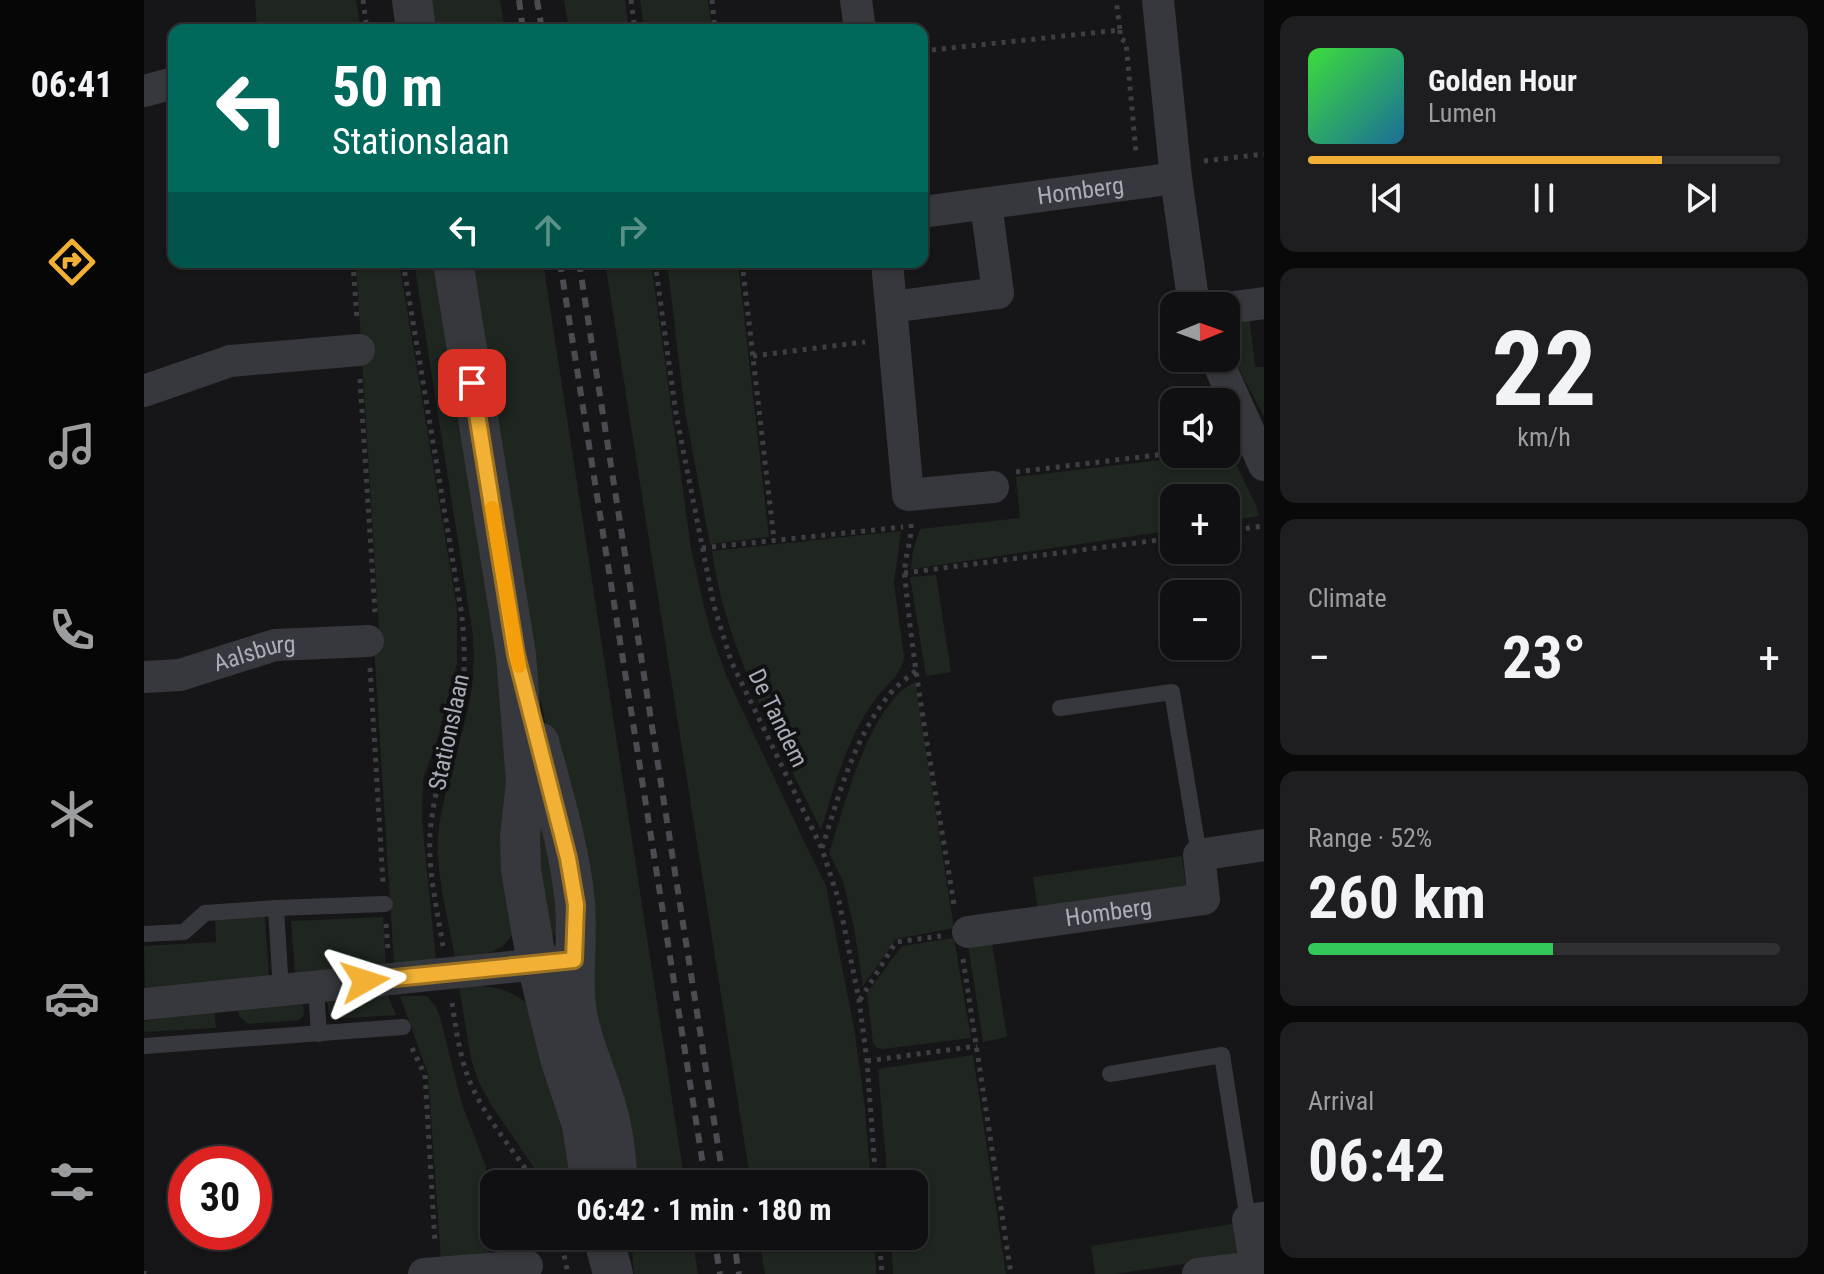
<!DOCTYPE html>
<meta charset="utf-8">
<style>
:root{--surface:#101012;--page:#1e1e20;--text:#f1f3f6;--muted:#9c9d9f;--line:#303032;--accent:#f2b134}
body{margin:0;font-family:"Roboto Condensed",sans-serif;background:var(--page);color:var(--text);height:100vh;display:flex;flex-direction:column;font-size:30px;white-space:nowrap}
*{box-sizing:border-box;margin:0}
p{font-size:26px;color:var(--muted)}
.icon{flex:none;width:44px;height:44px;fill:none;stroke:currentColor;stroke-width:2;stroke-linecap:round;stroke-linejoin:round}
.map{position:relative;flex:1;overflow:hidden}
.sheet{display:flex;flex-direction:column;gap:16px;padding:16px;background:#09090a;width:560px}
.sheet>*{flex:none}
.banner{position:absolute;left:24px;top:24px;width:760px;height:244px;border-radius:16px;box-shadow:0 2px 6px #0004,0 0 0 2px var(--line);background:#00695c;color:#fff;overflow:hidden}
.needle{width:52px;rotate:89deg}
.controls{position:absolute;left:1016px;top:292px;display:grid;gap:16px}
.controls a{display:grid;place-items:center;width:80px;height:80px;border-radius:16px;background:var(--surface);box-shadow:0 2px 6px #0004,0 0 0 2px var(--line);font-size:40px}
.speed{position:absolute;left:24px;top:1146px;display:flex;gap:16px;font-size:40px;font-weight:700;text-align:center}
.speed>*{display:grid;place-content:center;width:104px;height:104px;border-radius:50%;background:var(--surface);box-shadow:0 2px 6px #0004,0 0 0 2px var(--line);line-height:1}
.speed .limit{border:12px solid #d22;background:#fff;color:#111}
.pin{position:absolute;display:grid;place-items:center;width:68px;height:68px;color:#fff;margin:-34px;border-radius:16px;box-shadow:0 4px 12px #0006}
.me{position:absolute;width:88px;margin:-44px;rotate:84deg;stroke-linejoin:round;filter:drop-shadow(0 0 6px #0008)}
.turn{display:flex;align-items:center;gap:28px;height:168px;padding:0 32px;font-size:36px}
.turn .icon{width:104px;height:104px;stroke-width:2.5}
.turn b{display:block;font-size:56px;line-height:68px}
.lanes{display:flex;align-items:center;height:76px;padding:0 32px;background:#0003;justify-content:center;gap:40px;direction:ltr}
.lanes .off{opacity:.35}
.big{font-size:60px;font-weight:700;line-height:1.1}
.sheet .widget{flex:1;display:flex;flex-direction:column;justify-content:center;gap:12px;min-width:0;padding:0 28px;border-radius:16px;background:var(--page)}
.sheet .dial{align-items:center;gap:0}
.dial b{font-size:104px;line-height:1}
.song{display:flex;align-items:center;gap:24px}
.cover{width:96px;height:96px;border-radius:12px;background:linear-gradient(135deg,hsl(120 70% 55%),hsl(200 70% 35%))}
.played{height:8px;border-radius:4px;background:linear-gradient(90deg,var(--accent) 75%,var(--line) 75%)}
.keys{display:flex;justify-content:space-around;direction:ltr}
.heat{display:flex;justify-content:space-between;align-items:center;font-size:44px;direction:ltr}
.charge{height:12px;border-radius:6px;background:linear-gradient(90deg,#34c759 52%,var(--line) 0)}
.trip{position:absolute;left:336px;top:1170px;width:448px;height:80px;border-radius:16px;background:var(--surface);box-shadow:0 2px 6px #0004,0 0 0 2px var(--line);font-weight:700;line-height:80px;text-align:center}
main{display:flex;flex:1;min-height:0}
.tab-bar{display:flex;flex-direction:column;width:144px;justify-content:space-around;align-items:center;background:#060607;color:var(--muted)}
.tab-bar .icon{width:56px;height:56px}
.tab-bar .current{color:var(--accent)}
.tab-bar b{font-size:36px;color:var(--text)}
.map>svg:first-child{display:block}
</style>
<main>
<nav class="tab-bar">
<b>06:41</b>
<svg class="icon current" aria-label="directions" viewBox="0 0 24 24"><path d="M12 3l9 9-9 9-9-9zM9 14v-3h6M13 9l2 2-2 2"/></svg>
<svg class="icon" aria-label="music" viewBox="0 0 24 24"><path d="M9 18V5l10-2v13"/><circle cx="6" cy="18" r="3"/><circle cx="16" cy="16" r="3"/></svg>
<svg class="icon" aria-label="phone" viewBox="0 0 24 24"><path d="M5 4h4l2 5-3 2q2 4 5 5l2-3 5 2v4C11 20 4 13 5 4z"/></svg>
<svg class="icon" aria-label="climate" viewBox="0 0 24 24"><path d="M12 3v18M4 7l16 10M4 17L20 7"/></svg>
<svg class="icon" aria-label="car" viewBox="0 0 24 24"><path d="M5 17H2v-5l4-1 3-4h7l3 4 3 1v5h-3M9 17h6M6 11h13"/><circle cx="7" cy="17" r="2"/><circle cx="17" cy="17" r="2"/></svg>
<svg class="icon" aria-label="filters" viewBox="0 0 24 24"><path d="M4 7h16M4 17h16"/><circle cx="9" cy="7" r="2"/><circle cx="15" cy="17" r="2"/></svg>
</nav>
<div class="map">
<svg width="1120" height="1274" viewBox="0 0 1120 1274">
<rect width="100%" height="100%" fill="#161618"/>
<!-- green -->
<g fill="#1e261f">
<polygon points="111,0 212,0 217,30 113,30"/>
<polygon points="284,0 356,0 361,30 289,30"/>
<polygon points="420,0 481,0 485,30 425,30"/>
<polygon points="496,0 564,0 568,30 500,30"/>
<polygon points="212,262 255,262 313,608 313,663 294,737 279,779 278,821 292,961 250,965 230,645 235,629"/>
<path d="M 270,262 L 292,262 L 363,710 L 372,929 C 357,956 338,955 311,958 C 305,921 291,872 294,836 C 299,786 319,740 327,692 C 330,673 330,655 329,636 Z"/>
<polygon points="326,262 399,262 541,1184 482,1184 451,1056 413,779 389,664"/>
<polygon points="461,262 507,262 547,548 561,611 567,633 582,675 659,839 682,886 710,1027 721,1108 727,1184 607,1184"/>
<polygon points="523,262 594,262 625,537 566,544 541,412"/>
<path d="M 1105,314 L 1111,367 L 1120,367 L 1120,416 C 1104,385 1082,353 1082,317 Z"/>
<polygon points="1086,452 1112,505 1115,516 1082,521 1082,498 1030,498 1030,530 767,569 769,551 776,529 876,518 872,477"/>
<path d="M 757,531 L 750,583 L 760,657 C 758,674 743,684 733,697 C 703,736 691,784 677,830 C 634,741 582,651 568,551 Z"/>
<polygon points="792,575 807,672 782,676 766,577"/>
<path d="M 771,682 L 810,928 L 752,939 L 719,986 L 710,928 L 699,881 L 685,853 C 701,804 719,730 755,693 C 760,688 766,685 771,682 Z"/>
<polygon points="389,756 417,933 404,937 387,874"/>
<polygon points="1038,856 1042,887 894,910 889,877"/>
<polygon points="121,916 125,977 1,992 0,946 72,942 71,919"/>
<polygon points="239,917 242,967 151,975 147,921"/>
<polygon points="810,938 827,1038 739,1049 733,1048 729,1043 723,993 758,946"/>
<polygon points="848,942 863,1037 839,1042 824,945"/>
<path d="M 335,986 C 357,987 372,993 388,1008 L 438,1184 L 401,1184 L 346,1103 L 334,1080 L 327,1059 L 315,987 Z"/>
<polygon points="243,994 252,1015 188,1019 185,1014 183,1000"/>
<polygon points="256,996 283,996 292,1007 296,1017 318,1104 342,1167 345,1256 297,1260 284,1074"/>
<polygon points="159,1001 160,1015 155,1020 104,1024 95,1016 93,1007"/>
<polygon points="70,1010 72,1028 0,1032 0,1021"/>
<polygon points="829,1055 862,1274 749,1274 747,1236 770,1236 770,1184 744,1184 734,1069"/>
<polygon points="1095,1223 1101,1255 970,1274 951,1274 947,1246"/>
<polygon points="487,1236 548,1236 554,1274 490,1274"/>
<polygon points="615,1236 730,1236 732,1274 621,1274"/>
</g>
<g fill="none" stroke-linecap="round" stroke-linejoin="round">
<!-- path -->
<g stroke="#3d3f44" stroke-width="5" stroke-dasharray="4 6" stroke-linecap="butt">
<polyline points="219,0 223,30"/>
<polyline points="487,0 491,30"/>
<polyline points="568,0 571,30"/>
<polyline points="976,30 976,38 982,42 992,153"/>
<polyline points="778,51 976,30 972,0"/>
<polyline points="1060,161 1120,154"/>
<polyline points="209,262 213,321"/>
<path d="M 259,262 L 318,616 C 320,640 322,665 318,690 C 310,739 289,785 286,835 C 284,872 293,909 299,946"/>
<polyline points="511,262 532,414 570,606 587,661 678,849 695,901 715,1000 723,1061 732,1184"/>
<polyline points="598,262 630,540"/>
<polyline points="609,356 721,342"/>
<polyline points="216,379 231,612"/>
<polyline points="872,472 1030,453"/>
<path d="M 767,524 C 768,542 759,560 761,578 C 771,687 793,797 810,905"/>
<polyline points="1082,531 1120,526"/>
<polyline points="558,548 759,527"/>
<polyline points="760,573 1030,538"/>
<polyline points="226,668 239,882"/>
<path d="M 678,848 C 695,796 709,739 745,695 C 752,686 763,678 773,670"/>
<polyline points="242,924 244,950"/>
<polyline points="819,959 867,1274"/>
<polyline points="716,1000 752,942 797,936"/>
<path d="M 308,1003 C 312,1028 315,1053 324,1077 C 339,1116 369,1149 392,1184"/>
<polyline points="268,1048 281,1075 291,1243"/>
<polyline points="723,1061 833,1046"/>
<polyline points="416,1236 424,1274"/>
<polyline points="735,1236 738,1274"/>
<polyline points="0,1271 0,1274"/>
</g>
<!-- service -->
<g stroke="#37383d" stroke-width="16">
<polyline points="916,708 1028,692 1055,855"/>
<polyline points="132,908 137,991"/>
<polyline points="0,934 40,932 61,913 132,908 241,904"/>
<polyline points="172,987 175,1034"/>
<polyline points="1,1046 259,1027"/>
<polyline points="966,1074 1078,1055 1104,1220"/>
</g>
<!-- minor -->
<g stroke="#37383d" stroke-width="32">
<polyline points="712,0 716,30"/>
<polyline points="1014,0 1032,178 1050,306"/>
<polyline points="0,91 30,83"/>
<path id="s1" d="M 778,212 L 1032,178"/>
<polyline points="743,262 764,495 849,487"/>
<polyline points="747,307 854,293 842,204"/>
<polyline points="1082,308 1120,303"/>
<polyline points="1072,358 1120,465"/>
<polyline points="0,391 86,361 215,350"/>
<path id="s2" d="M 0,677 L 36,675 L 131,645 L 224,641"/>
<path id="s3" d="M 824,932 L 1060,899 L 1055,855 L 1120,845"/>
<polyline points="0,1004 415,962"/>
<polyline points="280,1274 383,1266"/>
<polyline points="1054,1274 1112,1267 1104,1220 1120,1218"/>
</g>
<!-- tertiary -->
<g stroke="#37383d" stroke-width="40">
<polyline points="268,0 272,30"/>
<polyline points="309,262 372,655 382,782 376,836 377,870 393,964 416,1058 438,1125 447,1184"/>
<path d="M 395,742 C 409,794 426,849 431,903 C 434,937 428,972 432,1007 C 437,1042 452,1072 462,1106 C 470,1131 472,1158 474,1184"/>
<polyline points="459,1236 469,1274"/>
</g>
<!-- rail -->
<g stroke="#4a4c52" stroke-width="6" stroke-dasharray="10 8" stroke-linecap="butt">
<polyline points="375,0 379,30"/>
<polyline points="393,0 398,30"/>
<polyline points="416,262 562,1184"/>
<polyline points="435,262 580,1184"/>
<polyline points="570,1236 576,1274"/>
<polyline points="589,1236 595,1274"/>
</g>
</g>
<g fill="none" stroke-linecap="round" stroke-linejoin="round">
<!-- route casing -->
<g stroke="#9d7322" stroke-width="20">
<polyline id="route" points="221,981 430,960 432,905 424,858 372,655 328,383"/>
</g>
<!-- route -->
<use href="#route" stroke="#f2b134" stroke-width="14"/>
<!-- slow -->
<polyline stroke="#f59e0b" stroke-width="14" points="348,508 375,666"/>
</g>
<g text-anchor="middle" stroke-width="8" stroke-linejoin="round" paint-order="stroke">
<!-- street labels -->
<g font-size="24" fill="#a8adb8" stroke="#111113">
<text dy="8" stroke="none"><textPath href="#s1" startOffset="160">Homberg</textPath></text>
<text dy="8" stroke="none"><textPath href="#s2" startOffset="114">Aalsburg</textPath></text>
<text transform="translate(634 718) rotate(64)" y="8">De Tandem</text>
<text transform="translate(305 732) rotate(-78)" y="8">Stationslaan</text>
<text dy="8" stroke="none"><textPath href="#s3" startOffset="142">Homberg</textPath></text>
</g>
</g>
</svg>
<div class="controls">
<a><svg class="needle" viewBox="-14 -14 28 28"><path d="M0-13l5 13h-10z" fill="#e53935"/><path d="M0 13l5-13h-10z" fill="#9c9d9f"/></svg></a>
<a><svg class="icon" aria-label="sound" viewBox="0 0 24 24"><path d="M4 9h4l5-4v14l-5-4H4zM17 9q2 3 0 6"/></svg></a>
<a>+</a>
<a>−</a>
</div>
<div class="speed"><div class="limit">30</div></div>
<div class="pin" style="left:328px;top:383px;background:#d93025"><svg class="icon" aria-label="arrive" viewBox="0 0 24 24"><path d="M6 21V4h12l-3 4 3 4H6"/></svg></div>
<svg class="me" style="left:221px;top:981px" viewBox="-20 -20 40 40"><path d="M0-17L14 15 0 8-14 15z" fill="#f2b134" stroke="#fff" stroke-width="4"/></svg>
<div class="trip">06:42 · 1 min · 180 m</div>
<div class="banner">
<div class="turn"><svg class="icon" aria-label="left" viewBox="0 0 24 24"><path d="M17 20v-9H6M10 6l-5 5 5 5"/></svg><div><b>50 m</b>Stationslaan</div></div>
<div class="lanes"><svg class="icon" aria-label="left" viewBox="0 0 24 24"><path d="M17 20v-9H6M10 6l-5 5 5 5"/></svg><svg class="icon off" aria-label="ahead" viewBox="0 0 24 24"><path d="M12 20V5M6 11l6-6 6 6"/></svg><svg class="icon off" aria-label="right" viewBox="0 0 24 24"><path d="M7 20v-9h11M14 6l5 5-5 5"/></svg></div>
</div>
</div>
<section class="sheet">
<div class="widget">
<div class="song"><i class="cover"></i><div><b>Golden Hour</b><p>Lumen</p></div></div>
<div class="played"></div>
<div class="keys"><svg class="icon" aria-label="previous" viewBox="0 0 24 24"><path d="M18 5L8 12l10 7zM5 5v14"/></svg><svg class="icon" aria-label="pause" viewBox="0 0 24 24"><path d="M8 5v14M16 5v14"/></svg><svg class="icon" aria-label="next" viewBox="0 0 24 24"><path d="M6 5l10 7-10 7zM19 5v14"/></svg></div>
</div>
<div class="widget dial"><b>22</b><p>km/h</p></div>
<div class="widget"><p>Climate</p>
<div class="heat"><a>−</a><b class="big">23°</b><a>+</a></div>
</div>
<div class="widget"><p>Range · 52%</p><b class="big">260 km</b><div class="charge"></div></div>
<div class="widget"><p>Arrival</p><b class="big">06:42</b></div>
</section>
</main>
